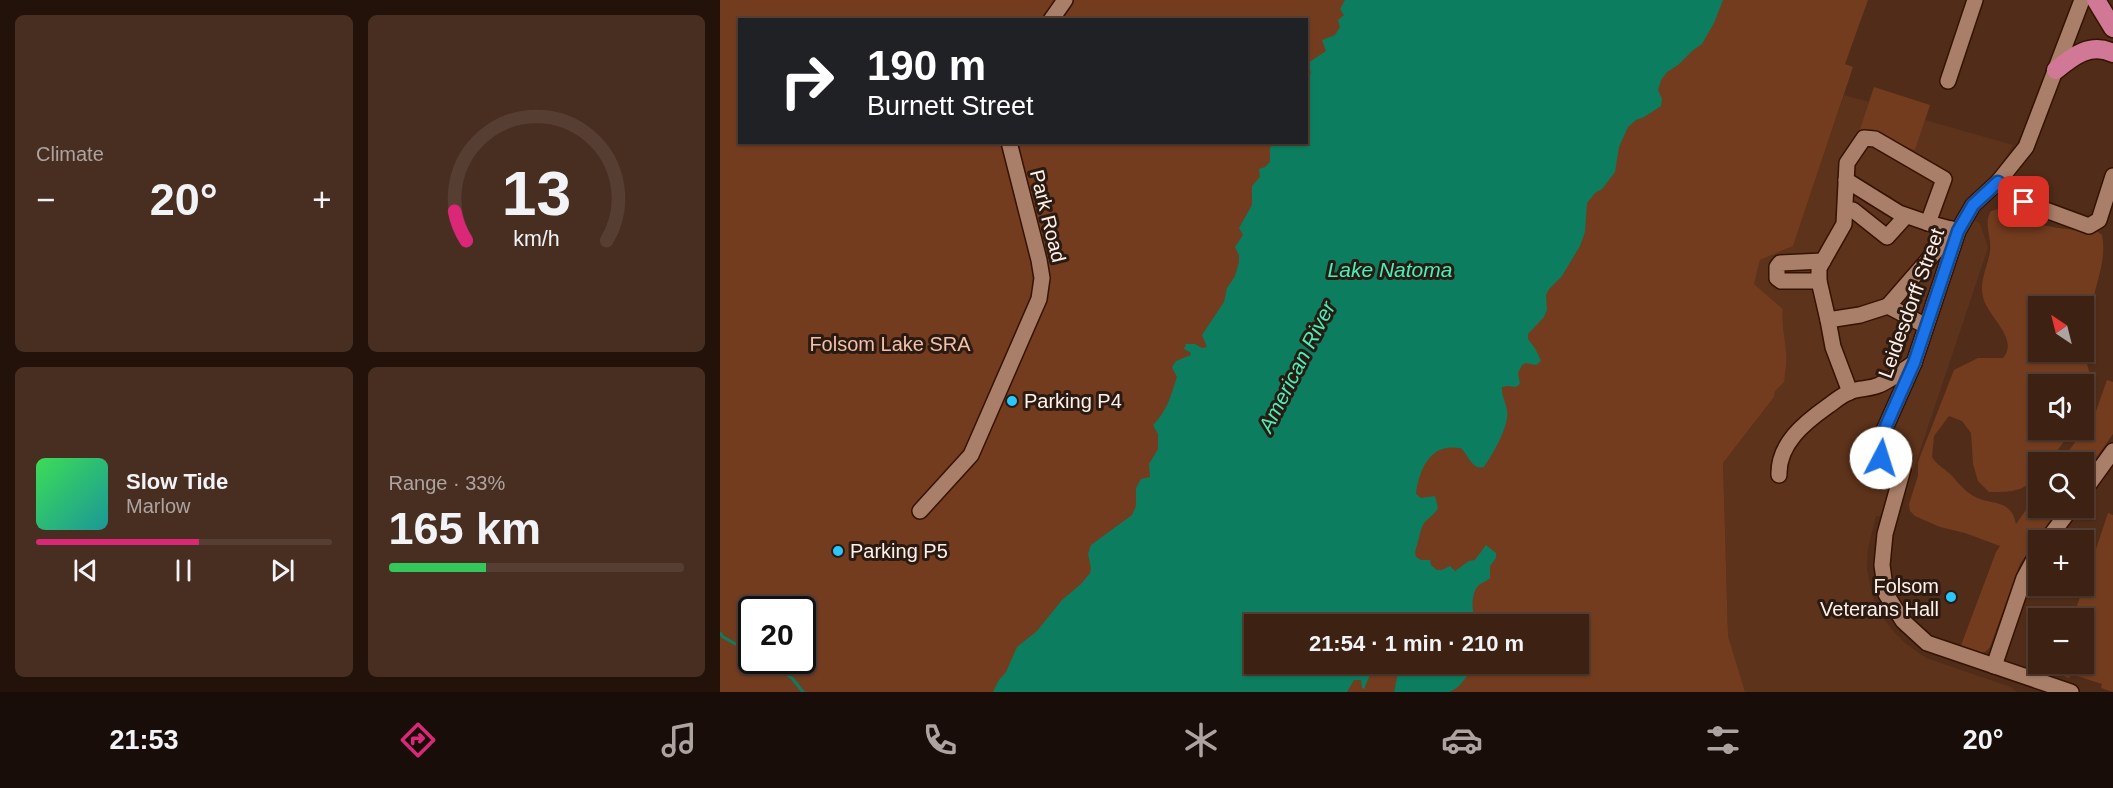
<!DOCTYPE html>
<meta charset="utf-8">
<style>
:root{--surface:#3d2113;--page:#482e21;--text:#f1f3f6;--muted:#ada3a0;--line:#563e33;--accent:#db2777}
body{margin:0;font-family:Arial,sans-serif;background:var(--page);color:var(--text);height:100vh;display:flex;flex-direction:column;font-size:22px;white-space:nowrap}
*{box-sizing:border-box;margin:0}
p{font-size:20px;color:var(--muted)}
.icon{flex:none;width:33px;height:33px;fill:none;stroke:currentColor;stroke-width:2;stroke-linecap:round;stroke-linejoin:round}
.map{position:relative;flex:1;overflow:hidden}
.panel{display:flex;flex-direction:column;gap:15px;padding:15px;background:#22120a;width:720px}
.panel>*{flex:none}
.top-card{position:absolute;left:18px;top:18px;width:570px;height:126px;border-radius:0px;box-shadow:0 2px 4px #0004,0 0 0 2px var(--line);background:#202124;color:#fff;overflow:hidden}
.needle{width:39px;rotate:325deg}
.buttons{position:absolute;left:1308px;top:296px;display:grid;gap:12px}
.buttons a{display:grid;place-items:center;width:66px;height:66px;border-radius:0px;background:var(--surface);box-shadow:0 2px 4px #0004,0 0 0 2px var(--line);font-size:30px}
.speed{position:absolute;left:18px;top:596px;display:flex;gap:12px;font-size:30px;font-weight:700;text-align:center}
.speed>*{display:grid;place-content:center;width:78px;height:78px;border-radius:50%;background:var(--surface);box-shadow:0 2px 4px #0004,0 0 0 2px var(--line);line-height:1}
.speed .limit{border:3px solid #111;border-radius:9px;background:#fff;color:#111}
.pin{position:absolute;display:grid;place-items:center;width:51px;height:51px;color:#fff;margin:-26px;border-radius:12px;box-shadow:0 3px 9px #0006}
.me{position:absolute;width:66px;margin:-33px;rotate:5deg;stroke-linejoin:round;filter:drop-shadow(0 0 4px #0008)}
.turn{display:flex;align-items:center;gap:21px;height:126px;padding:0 30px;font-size:27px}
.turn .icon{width:78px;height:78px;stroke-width:2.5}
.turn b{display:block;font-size:42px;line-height:51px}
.big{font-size:45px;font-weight:800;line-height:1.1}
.panel .card{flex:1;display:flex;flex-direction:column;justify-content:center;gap:9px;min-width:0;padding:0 21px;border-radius:9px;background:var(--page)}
.panel .dial{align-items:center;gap:0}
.dial svg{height:156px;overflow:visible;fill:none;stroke:var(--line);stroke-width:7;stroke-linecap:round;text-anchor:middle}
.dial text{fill:var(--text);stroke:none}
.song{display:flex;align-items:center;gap:18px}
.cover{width:72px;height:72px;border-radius:9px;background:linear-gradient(135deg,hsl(130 70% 55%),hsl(180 70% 35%))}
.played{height:6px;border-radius:3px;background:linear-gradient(90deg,var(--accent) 55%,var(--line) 55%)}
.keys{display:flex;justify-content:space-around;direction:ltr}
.heat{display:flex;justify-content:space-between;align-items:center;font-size:33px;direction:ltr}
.charge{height:9px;border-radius:4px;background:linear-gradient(90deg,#34c759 33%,var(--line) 0)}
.panel .tiles{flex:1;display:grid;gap:15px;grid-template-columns:repeat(2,1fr)}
.trip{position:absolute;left:524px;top:614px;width:345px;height:60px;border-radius:0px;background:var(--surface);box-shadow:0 2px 4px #0004,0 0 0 2px var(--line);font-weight:800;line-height:60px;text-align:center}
.tab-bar{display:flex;height:96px;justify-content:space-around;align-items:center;background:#180d08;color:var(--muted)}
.tab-bar .icon{width:42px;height:42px}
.tab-bar .on{color:var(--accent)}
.tab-bar b{font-size:27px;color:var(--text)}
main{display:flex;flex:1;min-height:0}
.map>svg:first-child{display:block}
</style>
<main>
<section class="panel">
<div class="tiles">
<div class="card"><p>Climate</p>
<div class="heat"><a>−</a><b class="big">20°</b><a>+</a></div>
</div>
<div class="card dial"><svg viewBox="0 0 100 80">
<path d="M14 69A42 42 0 1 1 86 69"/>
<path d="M14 69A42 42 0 0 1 8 54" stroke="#db2777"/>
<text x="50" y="56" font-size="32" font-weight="700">13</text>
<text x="50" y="72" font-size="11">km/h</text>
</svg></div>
<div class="card">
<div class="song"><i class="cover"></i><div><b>Slow Tide</b><p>Marlow</p></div></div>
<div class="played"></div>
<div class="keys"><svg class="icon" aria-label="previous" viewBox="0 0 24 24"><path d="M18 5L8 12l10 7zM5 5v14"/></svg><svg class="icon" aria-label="pause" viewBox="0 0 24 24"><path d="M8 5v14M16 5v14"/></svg><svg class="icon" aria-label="next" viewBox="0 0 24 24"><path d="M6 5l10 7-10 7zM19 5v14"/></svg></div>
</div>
<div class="card"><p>Range · 33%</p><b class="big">165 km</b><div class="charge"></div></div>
</div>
</section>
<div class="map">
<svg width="1393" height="692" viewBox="0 0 1393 692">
<rect width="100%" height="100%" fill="#512c19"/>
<!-- built -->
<polygon fill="#5e331b" points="1124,95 1149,102 1139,132 1195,150 1205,120 1293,145 1277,171 1242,210 1260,224 1268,247 1267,251 1177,519 1161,514 1160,516 1156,516 1148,549 1147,569 1152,595 1159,612 1173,631 1185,643 1206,658 1291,687 1297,692 1025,692 1022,683 1008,636 1003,463 1054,397 1063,309 1034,284 1040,260 1073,246"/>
<!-- green -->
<g fill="#733c1f" fill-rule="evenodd">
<path d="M 0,0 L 1148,0 L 1125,64 L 1133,67 L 1073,246 L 1040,260 L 1034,284 L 1063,309 C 1061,324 1065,337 1066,353 C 1067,362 1065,373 1064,382 L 1055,391 L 1054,397 L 1003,463 L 1008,636 L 1025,692 L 0,692 ZM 20,20 L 586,20 L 586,142 L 20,142 ZM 32,609 L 82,609 L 82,660 L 32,660 ZM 534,624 L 858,624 L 858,663 L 534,663 Z"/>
<polygon points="1154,87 1210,105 1195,150 1139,132"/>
<path d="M 1282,208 C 1318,227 1337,229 1377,231 L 1382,235 C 1387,259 1376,282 1372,305 C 1370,320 1368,333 1364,347 L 1364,306 L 1318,306 L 1318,351 L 1364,351 L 1364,348 C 1366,375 1383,388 1364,415 L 1364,384 L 1318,384 L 1318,429 L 1353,429 L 1329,462 L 1318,462 L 1318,475 C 1303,492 1292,492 1269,492 L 1258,481 L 1253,464 L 1251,433 L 1242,421 L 1229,416 L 1214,436 L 1212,457 C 1217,465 1222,467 1229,473 C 1236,479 1241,488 1249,493 C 1268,508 1290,495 1296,524 L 1318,493 L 1318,507 L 1340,507 L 1300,564 L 1270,647 C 1262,658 1252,652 1240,648 L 1276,552 L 1280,546 L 1245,533 L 1220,527 L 1195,516 L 1190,511 L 1189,504 L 1198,476 L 1198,462 L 1234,370 L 1258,358 L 1283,358 C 1300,339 1267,316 1263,297 C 1259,281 1268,266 1270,251 C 1272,237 1263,224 1271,211 Z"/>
<polygon points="1387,380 1393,382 1393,434 1364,475 1364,462 1341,462 1375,414"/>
<polygon points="1388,513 1393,515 1393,692 1381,688 1382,684 1351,674 1349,678 1335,673 1338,663 1364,663 1364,618 1353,618"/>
</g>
<!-- water -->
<path fill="#0c7d5e" d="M 625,0 L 1003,0 L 994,23 L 982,44 L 972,51 L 958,65 L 947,72 L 941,80 L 938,90 L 942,99 L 941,106 L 924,117 L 916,120 L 908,127 L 899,147 L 895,172 L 882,189 L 875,193 L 867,203 L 865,232 L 860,246 L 842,276 L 829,289 L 826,295 L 827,310 L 824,317 L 808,334 L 808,339 L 816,350 L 821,361 L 816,365 L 806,363 L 802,365 L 798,373 L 800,384 L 796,387 L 788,386 L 782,387 C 781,395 786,402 787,410 C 790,425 773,454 764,467 C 752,470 749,456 741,448 C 737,448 731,447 727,448 C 706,451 698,476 696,494 L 701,498 L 715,496 L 718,508 C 714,516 705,519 702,527 C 699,535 698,543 695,552 L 696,557 L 701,560 L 710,560 L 711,565 L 717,570 L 722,570 L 730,566 L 735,571 L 749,561 L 755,560 L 766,545 L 776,553 L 776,558 L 770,566 L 770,578 C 766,582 760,583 757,587 C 752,594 751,610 755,617 L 754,624 L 534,624 L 534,663 L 753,663 C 748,675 741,688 729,692 L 674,692 L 679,669 L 671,665 L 652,670 L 644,689 L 642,688 L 641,680 L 634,680 L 627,692 L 273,692 L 279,680 L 286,672 L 297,647 L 317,631 L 342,600 L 361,584 L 370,573 L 371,568 L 368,554 L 371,545 L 412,515 L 416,506 L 416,488 L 421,479 L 430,477 L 429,464 L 438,449 L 438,434 L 433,425 C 449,408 450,397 457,377 L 452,367 L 456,361 L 471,355 L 470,352 L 464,349 L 466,344 L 475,344 L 482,348 L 487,347 L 482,335 L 504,302 L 507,288 L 515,276 L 519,262 L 519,255 L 515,247 L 523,235 L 519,228 L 532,205 L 532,186 L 540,177 L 539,169 L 545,167 L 550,162 L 550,148 L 554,143 L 586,142 L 587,79 L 591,73 L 588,63 L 606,51 L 602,40 L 615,35 L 620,27 L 618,20 L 624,15 L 620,9 Z"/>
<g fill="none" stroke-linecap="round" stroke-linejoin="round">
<!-- stream -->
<g stroke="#0c7d5e" stroke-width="3">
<polyline points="0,633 3,637 32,653"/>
<polyline points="43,660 72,678 83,692"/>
</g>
<!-- minor casing -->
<g stroke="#351301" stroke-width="18">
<g id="minor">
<polyline points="331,20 345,0"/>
<polyline points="1228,81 1255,0"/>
<polyline points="1126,180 1179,213 1208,223"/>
<polyline points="1278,182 1304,202 1369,226 1379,220 1393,176"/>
<polyline points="1133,210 1167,237 1186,216"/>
<polyline points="1099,281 1061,281 1057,278 1057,267 1060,263 1103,261"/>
<polyline points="1168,306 1214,253 1232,229"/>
<polyline points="1108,320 1099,281 1099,268 1124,224 1127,163 1144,138 1155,139 1224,179 1208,223 1238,231"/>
<polyline points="1130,392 1113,347 1108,320 1140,315 1168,306 1206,326"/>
<path d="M 1059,475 C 1058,444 1084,423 1108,406 C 1115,401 1123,394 1132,391 C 1141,388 1150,389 1159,385 C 1171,380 1183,370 1194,363"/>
<polyline points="1364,491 1393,451"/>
<polyline points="200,511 251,455 319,299 322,278 319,260 289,142"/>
<polyline points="1327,540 1352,507"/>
<polyline points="1274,666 1304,578 1318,552"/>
<polyline points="1351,692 1207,643 1183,621 1166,594 1162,565 1165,534 1183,469 1180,464 1159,457 1157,452 1158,444 1194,363 1238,231 1253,205 1278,182 1306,147 1362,0"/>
</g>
</g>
<!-- major casing -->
<g stroke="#351301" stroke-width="21">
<g id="major">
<polyline points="1376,0 1393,28"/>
<path d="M 1336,70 C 1353,56 1371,42 1393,53"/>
</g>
</g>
<!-- minor -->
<use href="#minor" stroke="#aa7f69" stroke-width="15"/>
<!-- major -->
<use href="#major" stroke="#d07896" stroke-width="18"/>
</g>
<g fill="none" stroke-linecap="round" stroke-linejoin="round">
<!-- route casing -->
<g stroke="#114b97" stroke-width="15">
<polyline id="route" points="1161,458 1157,455 1158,444 1194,363 1238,231 1253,205 1278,182 1304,202"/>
</g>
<!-- route -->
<use href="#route" stroke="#1a73e8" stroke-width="10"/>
</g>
<!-- markers -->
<g fill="#28c8ff" stroke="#2b1a11" stroke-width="2">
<circle cx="292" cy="401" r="6"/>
<circle cx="118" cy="551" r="6"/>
<circle cx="1231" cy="597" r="6"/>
</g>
<g text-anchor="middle" stroke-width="6" stroke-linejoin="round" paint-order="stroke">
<!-- street labels -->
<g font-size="20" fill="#fff0e9" stroke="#2b1a11">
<text transform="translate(328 216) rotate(76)" y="7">Park Road</text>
<text transform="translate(1191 303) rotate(-70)" y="7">Leidesdorff Street</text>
</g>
<!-- park labels -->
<g font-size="20" fill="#f1c1aa" stroke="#2b1a11">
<text x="170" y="351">Folsom Lake SRA</text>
</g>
<!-- poi labels -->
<g font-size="20" fill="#fff0e9" stroke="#2b1a11" text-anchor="start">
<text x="304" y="408">Parking P4</text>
<text x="130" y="558">Parking P5</text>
<text x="1219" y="593" text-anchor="end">Folsom<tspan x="1219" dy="23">Veterans Hall</tspan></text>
</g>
<!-- water labels -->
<g font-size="21" font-style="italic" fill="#42f3bd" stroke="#2b1a11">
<text x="670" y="277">Lake Natoma</text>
<text transform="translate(577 367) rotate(-63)" y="7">American River</text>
</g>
</g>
</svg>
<div class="buttons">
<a><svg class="needle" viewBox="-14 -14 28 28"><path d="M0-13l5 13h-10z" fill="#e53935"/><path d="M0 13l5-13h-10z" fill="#ada3a0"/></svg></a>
<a><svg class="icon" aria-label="sound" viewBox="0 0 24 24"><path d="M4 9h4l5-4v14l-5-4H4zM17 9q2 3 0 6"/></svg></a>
<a><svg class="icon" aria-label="search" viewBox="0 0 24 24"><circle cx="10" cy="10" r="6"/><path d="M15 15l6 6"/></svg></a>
<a>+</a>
<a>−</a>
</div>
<div class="speed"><div class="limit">20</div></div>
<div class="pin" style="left:1304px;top:202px;background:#d93025"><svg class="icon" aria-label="arrive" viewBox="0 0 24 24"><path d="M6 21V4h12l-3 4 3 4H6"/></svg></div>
<svg class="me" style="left:1161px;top:458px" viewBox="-20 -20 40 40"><circle r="19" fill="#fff"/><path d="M0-13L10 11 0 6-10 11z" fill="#1a73e8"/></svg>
<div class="trip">21:54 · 1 min · 210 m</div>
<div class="top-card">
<div class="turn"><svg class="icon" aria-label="right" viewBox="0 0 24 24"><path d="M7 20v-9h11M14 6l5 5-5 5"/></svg><div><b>190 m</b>Burnett Street</div></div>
</div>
</div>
</main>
<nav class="tab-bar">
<b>21:53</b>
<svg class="icon on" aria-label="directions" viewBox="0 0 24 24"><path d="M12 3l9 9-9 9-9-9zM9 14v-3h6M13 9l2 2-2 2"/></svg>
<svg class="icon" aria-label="music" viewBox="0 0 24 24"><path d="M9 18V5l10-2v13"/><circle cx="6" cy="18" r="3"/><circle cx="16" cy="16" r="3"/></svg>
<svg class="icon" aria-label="phone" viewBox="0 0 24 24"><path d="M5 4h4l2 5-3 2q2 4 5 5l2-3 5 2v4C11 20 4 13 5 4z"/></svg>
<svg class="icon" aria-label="climate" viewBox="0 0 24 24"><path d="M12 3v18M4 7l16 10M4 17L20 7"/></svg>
<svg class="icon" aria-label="car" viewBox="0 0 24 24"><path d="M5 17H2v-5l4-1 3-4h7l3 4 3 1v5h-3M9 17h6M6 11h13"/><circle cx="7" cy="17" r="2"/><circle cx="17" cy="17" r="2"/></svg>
<svg class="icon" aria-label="filters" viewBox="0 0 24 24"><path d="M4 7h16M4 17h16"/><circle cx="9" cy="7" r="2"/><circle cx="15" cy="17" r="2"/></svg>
<b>20°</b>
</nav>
